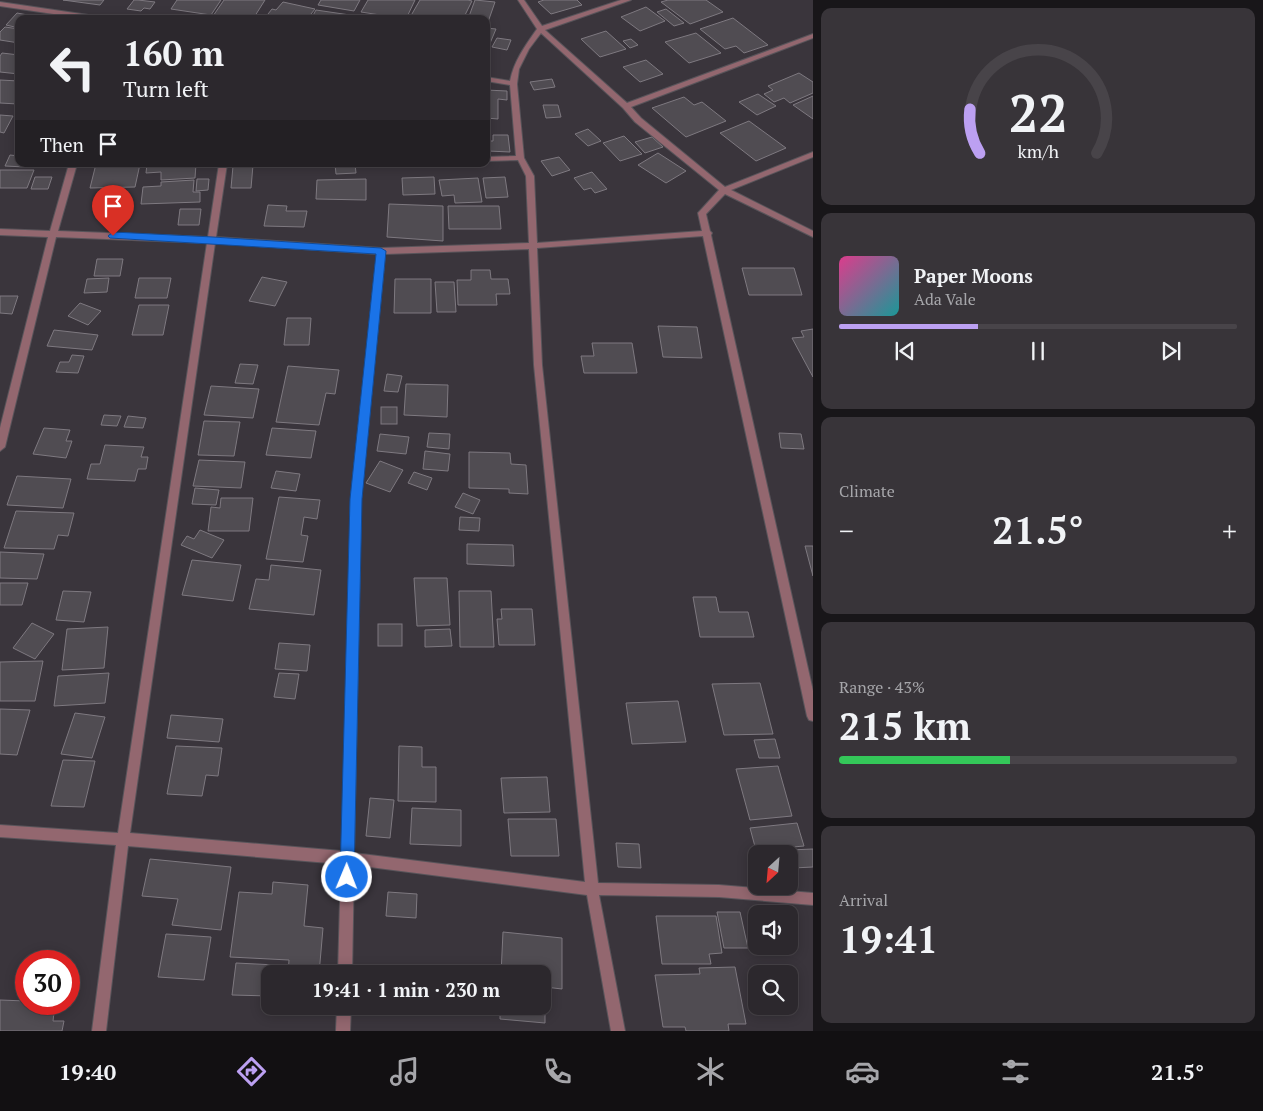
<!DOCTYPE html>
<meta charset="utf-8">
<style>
:root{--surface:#2c282d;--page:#383439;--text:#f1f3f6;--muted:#a6a6aa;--line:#484449;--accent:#bca0f2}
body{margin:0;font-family:"PT Serif",serif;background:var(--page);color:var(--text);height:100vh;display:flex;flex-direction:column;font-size:19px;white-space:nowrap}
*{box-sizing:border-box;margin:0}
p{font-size:16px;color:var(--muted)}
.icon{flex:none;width:28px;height:28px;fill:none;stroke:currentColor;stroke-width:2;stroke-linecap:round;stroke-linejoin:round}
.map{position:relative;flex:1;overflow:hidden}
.side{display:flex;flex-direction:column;gap:8px;padding:8px;background:#181619;width:450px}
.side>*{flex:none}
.top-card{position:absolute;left:15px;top:15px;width:475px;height:152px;border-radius:10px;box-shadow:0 2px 12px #0003,0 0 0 1px var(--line);background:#2c282d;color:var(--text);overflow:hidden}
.needle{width:32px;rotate:206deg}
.fabs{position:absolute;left:748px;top:845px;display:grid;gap:10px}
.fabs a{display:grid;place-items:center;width:50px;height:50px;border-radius:10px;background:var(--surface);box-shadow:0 2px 12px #0003,0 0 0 1px var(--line);font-size:25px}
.speed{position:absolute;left:15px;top:950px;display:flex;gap:10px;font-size:25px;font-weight:700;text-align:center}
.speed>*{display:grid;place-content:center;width:65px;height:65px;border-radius:50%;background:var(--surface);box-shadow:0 2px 12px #0003,0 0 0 1px var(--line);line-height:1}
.speed .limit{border:8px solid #d22;background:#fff;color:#111}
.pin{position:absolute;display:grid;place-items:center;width:42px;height:42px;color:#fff;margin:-51px -21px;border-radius:50% 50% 50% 0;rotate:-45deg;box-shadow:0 0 5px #0007}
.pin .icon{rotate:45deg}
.me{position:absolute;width:55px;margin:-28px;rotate:1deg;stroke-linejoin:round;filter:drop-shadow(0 0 4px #0008)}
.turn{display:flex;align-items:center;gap:18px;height:105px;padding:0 25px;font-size:22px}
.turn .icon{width:65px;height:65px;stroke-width:2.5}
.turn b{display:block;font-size:35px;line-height:42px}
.then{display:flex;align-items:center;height:48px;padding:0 25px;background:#0003;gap:10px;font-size:19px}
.big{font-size:38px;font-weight:700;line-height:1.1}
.side .card{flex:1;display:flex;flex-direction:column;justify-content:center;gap:8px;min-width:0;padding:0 18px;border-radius:10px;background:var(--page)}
.side .dial{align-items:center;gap:0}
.dial svg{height:130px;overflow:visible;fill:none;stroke:var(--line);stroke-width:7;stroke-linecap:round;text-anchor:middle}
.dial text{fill:var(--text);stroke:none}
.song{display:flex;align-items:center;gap:15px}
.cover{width:60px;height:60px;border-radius:8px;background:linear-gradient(135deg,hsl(330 70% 55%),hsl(180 70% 35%))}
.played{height:5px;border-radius:2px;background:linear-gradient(90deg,var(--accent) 35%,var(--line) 35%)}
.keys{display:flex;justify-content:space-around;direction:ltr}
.heat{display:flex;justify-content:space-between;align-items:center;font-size:28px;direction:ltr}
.charge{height:8px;border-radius:4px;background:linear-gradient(90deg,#34c759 43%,var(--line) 0)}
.trip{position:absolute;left:261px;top:965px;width:290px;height:50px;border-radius:10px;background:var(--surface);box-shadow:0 2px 12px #0003,0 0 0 1px var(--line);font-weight:700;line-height:50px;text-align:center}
.tab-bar{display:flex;height:80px;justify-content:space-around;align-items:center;background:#121012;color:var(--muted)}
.tab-bar .icon{width:35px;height:35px}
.tab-bar .selected{color:var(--accent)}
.tab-bar b{font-size:22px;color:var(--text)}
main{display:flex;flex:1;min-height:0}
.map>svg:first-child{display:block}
</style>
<main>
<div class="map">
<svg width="813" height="1031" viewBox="0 0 813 1031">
<rect width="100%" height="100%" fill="#3a353c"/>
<!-- building -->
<g fill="#504c52" stroke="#7e7980">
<polygon points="63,0 104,0 100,5"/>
<polygon points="134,0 138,0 155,2 150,9 144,8 141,11 127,9"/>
<polygon points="177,0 221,0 211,15 171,9"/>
<polygon points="224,0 265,0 253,19 231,19 213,16"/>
<polygon points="321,0 360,0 354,11 318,5"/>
<polygon points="368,0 415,0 406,19 361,12"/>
<polygon points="420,0 468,0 472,1 463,19 409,19"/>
<polygon points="475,0 495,2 487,25 486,19 468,19"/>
<polygon points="544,0 577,0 582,5 551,14 538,2"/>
<polygon points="668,0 706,0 723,12 690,24 661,2"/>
<polygon points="283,2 315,9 307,19 264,19 272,9 276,10"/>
<polygon points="646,7 665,21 640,31 621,17"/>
<polygon points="666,9 684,23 674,26 657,12"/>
<polygon points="316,10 350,15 347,19 311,19"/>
<polygon points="17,13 49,19 19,19 19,28 6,25"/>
<polygon points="733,18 768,45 744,53 736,46 725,49 700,29"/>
<polygon points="5,27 19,29 19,43 0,40 0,32"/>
<polygon points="486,28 496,29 488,48 486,48"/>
<polygon points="606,31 626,49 600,57 581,39"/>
<polygon points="696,33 721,53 689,63 665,42"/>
<polygon points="497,38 511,40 507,50 492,47"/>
<polygon points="631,39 638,45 630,48 623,41"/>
<polygon points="2,53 19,55 19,74 0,72 0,56"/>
<polygon points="646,60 663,74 640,82 623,67"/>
<polygon points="799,73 813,82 813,93 790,103 784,98 774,102 764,94 773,90 768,86"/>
<polygon points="552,79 555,87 534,90 530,82"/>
<polygon points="0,80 19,81 18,104 0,103"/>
<polygon points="486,90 507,91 507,100 498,99 498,119 486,118"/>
<polygon points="758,94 776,106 757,115 739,102"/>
<polygon points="813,96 813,119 793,105"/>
<polygon points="684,97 694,105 702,102 726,121 686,137 652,108"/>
<polygon points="543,105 558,105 561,117 546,118"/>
<polygon points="0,115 13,116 4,133 0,132"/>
<polygon points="749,121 786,148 756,161 720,133"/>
<polygon points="588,129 601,141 588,146 575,134"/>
<polygon points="493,135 508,135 510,152 488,151 487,141 493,141"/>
<polygon points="624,136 642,154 620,161 603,143"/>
<polygon points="652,137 663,147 645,153 635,142"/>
<polygon points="658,153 686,171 666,183 638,165"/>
<polygon points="10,155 19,156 19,164 27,164 25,167 5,166"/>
<polygon points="559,157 570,170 552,176 541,161"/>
<polygon points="96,164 140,164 135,187 90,188"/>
<polygon points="147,164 196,164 195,178 161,180 161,172 146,173"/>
<polygon points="335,164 355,164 356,173 336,174"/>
<polygon points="253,165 251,188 231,188 233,166"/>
<polygon points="0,170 34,170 27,188 0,188"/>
<polygon points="592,172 607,189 595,193 591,188 584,190 574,178"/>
<polygon points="35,177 52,177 48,189 31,189"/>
<polygon points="434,177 435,194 403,195 402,178"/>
<polygon points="505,177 508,197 486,198 483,178"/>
<polygon points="478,178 482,202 455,203 454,195 442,196 439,180"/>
<polygon points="197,179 209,179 208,190 196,191"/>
<polygon points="366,179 366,200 316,199 317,180"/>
<polygon points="194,180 193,192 200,192 200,202 141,204 143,187 161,186 161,182"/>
<polygon points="389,204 443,206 443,241 387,237"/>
<polygon points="268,205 287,206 286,211 307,211 304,227 264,226"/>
<polygon points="448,206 499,206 501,229 449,229"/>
<polygon points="180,209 201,209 199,225 178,225"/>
<polygon points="97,259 123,259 120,276 94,276"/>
<polygon points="742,268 794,268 802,295 749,295"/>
<polygon points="471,270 490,270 491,279 508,279 510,294 496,294 497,305 458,305 457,280 471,280"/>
<polygon points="262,277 287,282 275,306 249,301"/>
<polygon points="109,278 107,292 84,293 87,279"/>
<polygon points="139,278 171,278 167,298 135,298"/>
<polygon points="395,279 431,279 431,313 394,313"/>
<polygon points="435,282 454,282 456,312 437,312"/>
<polygon points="0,296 18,296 12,314 0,313"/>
<polygon points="80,303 101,311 88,325 68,316"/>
<polygon points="139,305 169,305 163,335 132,335"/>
<polygon points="287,318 311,318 309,345 284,345"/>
<polygon points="658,326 697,327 702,358 663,357"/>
<polygon points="813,329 813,377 792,338 804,337 801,331"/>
<polygon points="54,330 98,335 92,350 47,346"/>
<polygon points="592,343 632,343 637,373 584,373 581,356 594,356"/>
<polygon points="72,355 84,356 78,373 56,372 60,362 69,362"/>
<polygon points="240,364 258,365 253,384 235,383"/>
<polygon points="288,366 339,370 335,394 326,393 319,425 276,422"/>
<polygon points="387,374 402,376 398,392 384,391"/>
<polygon points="406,384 448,385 447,417 404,415"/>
<polygon points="211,386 259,389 253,418 204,415"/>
<rect x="381" y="407" width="16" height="17"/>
<polygon points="104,415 121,416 117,426 101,425"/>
<polygon points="128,416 146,418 143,428 124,427"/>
<polygon points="204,421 240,422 234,456 198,455"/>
<polygon points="44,428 70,430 66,441 72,441 66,458 33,454"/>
<polygon points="272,428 316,431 311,458 266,455"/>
<polygon points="429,433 450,434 449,449 427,447"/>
<polygon points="779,433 801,434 804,449 781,448"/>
<polygon points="380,434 409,437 406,454 377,451"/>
<polygon points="105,445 144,447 141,457 148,457 146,469 138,469 135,481 87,479 91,464 100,464"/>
<polygon points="425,451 450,454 448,471 423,469"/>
<polygon points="469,452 510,453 511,464 526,465 528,494 509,493 509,489 469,488"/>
<polygon points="199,460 245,462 241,488 193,486"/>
<polygon points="380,461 403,470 390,492 366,483"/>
<polygon points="276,471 300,474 296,491 271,488"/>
<polygon points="414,472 432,478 427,490 408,483"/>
<polygon points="17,476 71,479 63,508 7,505"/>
<polygon points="195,488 219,490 216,505 192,504"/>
<polygon points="463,493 480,500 473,514 455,507"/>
<polygon points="279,497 320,500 317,519 304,517 301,535 308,536 303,562 266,559"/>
<polygon points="221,498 253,498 249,531 208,531 211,507 220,508"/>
<polygon points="16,511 74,513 68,536 58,535 54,549 4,548"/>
<polygon points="460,517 480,518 479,531 459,530"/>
<polygon points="200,530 224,540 212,558 181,545 187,536 194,539"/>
<polygon points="467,544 513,545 514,566 467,564"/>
<polygon points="805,546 813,546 813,576"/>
<polygon points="0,552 44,554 37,579 0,578"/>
<polygon points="192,560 241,565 233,601 182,595"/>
<polygon points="271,565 321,570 314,615 249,609 256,579 269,580"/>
<polygon points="414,578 447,578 450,625 417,626"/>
<polygon points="0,583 28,583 22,605 0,605"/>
<polygon points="63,591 91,592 84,622 56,620"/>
<polygon points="459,591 491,591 494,647 460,647"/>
<polygon points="693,597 716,597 719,612 748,612 754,637 700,637"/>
<polygon points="501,609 532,609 535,645 499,645 497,619 502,619"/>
<polygon points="32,623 54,634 35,659 13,648"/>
<rect x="378" y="624" width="24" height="22"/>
<polygon points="108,627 104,668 62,670 67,629"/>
<polygon points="450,629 452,646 425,647 425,630"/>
<polygon points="279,643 310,645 307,671 275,669"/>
<polygon points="43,661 35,701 0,701 0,662"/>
<polygon points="109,673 105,703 54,706 58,676"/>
<polygon points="279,673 299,674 295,699 274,697"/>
<polygon points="760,683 773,734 724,735 712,684"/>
<polygon points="678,701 686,742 632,744 626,703"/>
<polygon points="0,709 30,710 17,755 0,754"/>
<polygon points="75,713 105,717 92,758 61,754"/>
<polygon points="171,715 223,719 219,742 167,738"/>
<polygon points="775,739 780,758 759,758 754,740"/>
<polygon points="176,746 222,748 218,776 206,775 202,796 167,794"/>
<polygon points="399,746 422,747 422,767 436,767 436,802 398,801"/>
<polygon points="63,760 95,761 84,807 51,806"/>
<polygon points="778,766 792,816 750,820 736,769"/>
<polygon points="547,777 550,812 504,813 501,778"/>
<polygon points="370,798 394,800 390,838 366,836"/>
<polygon points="412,808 461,810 461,846 410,844"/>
<polygon points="508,819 556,819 559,856 511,856"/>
<polygon points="797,823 804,846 782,848 784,854 757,854 750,828"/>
<polygon points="616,843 639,844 641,868 618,867"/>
<polygon points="813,849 813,867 793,868 789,850"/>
<polygon points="150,859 231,867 221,930 172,925 178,899 142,896"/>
<polygon points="273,882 308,885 304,926 323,928 319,974 288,974 289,960 230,957 239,892 272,894"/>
<polygon points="388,892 417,894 416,918 386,916"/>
<polygon points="717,912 740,912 748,948 724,948"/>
<polygon points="656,916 716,916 722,953 709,954 711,964 662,964"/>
<polygon points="503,932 562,938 562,989 545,987 545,1023 500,1019 500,1006 542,1006 542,974 501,974"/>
<polygon points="166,934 211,937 204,980 158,977"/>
<polygon points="236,963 276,965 275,974 270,974 270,996 232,995"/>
<polygon points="735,967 746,1024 728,1024 729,1031 686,1031 685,1027 663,1027 655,975 700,974 699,968"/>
<polygon points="0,1000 26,1001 26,1004 55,1004 53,1021 64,1021 62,1031 0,1031"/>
</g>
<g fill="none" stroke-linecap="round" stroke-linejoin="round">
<!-- street casing -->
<g stroke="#58545a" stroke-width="2">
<g id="street">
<path d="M 518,0 L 524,0 L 542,26 L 621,0 L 631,0 L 545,30 L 627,103 L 813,34 L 813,38 L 631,107 L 641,118 L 725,187 L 813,152 L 813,157 L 731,190 L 813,231 L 813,237 L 725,194 L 706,214 L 710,231 L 712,233 L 711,235 L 813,691 L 813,721 L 809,720 L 807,716 L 703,236 L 537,248 L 542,365 L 598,883 L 719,885 L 813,893 L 813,905 L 719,897 L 599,895 L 625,1031 L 611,1031 L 587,895 L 354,865 L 352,974 L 338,974 L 341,864 L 128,846 L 106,1031 L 92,1031 L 116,845 L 0,837 L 0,825 L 118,833 L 207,243 L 56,237 L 5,447 L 0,451 L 0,428 L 48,237 L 0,235 L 0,229 L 50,231 L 69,164 L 77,164 L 58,231 L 208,237 L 219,164 L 227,164 L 216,237 L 381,248 L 529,243 L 526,176 L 518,160 L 486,161 L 486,157 L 516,156 L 510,85 L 486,81 L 486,77 L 510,81 C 514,61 525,46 537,29 ZM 541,33 L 623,108 L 635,122 L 719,190 L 698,213 L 702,231 L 537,243 L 534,176 L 524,158 L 517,84 L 519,69 L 529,49 ZM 215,243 L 377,254 L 351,499 L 342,851 L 130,833 ZM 529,249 L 534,365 L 585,882 L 354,853 L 361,499 L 385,254 Z"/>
<polygon points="0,2 102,17 105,19 87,19 0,6"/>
<polygon points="337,1006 351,1006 350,1031 336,1031"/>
</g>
</g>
<!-- street -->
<use href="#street" fill="#93676f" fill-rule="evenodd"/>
</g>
<!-- route -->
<polygon fill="#1a73e8" stroke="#114b97" points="113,232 213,237 381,248 386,251 362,499 354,877 352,882 347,884 342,882 340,877 350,499 376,254 110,238 108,236"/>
</svg>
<div class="fabs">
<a><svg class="needle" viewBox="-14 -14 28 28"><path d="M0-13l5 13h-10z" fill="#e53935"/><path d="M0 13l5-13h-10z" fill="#a6a6aa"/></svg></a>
<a><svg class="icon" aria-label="sound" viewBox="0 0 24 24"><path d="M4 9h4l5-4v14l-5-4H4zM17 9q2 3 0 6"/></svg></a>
<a><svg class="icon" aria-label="search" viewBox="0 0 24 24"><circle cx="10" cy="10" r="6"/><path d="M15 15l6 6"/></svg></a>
</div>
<div class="speed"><div class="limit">30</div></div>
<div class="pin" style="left:113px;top:236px;background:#d93025"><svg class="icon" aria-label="arrive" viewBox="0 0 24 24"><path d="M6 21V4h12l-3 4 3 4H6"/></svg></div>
<svg class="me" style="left:347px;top:877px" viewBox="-20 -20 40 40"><circle r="17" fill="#1a73e8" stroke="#fff" stroke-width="3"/><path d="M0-11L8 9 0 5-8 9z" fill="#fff"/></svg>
<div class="trip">19:41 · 1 min · 230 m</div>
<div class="top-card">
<div class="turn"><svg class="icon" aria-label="left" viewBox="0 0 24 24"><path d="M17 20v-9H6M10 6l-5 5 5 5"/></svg><div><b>160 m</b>Turn left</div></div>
<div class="then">Then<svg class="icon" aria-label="arrive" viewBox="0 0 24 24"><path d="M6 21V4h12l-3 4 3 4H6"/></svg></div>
</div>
</div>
<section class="side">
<div class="card dial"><svg viewBox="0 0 100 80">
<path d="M14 69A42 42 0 1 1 86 69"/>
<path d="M14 69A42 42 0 0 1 8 42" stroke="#bca0f2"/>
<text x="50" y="56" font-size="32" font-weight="700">22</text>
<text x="50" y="72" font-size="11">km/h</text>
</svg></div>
<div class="card">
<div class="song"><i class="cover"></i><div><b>Paper Moons</b><p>Ada Vale</p></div></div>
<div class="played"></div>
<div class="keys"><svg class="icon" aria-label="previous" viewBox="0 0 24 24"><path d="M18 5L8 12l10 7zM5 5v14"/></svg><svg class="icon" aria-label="pause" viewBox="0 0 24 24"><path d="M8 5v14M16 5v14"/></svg><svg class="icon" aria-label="next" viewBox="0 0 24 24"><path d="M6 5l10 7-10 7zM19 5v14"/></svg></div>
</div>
<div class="card"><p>Climate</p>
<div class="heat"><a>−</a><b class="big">21.5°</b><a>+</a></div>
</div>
<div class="card"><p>Range · 43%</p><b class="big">215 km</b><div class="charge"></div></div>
<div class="card"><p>Arrival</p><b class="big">19:41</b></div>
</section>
</main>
<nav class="tab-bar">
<b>19:40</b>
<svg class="icon selected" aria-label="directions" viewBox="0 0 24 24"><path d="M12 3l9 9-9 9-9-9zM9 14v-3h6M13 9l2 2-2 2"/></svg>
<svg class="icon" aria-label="music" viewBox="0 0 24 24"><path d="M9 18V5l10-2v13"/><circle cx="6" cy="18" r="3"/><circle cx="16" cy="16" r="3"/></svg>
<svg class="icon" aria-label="phone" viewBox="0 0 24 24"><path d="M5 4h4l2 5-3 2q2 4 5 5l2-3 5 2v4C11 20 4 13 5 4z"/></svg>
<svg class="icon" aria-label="climate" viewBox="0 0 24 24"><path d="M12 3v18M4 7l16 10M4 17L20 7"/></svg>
<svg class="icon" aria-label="car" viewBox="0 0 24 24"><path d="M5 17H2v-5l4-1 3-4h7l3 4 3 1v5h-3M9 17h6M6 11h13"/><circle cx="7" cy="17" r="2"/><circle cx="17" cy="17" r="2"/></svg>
<svg class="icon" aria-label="filters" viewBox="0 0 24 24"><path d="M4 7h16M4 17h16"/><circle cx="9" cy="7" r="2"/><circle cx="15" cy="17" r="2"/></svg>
<b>21.5°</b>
</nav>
